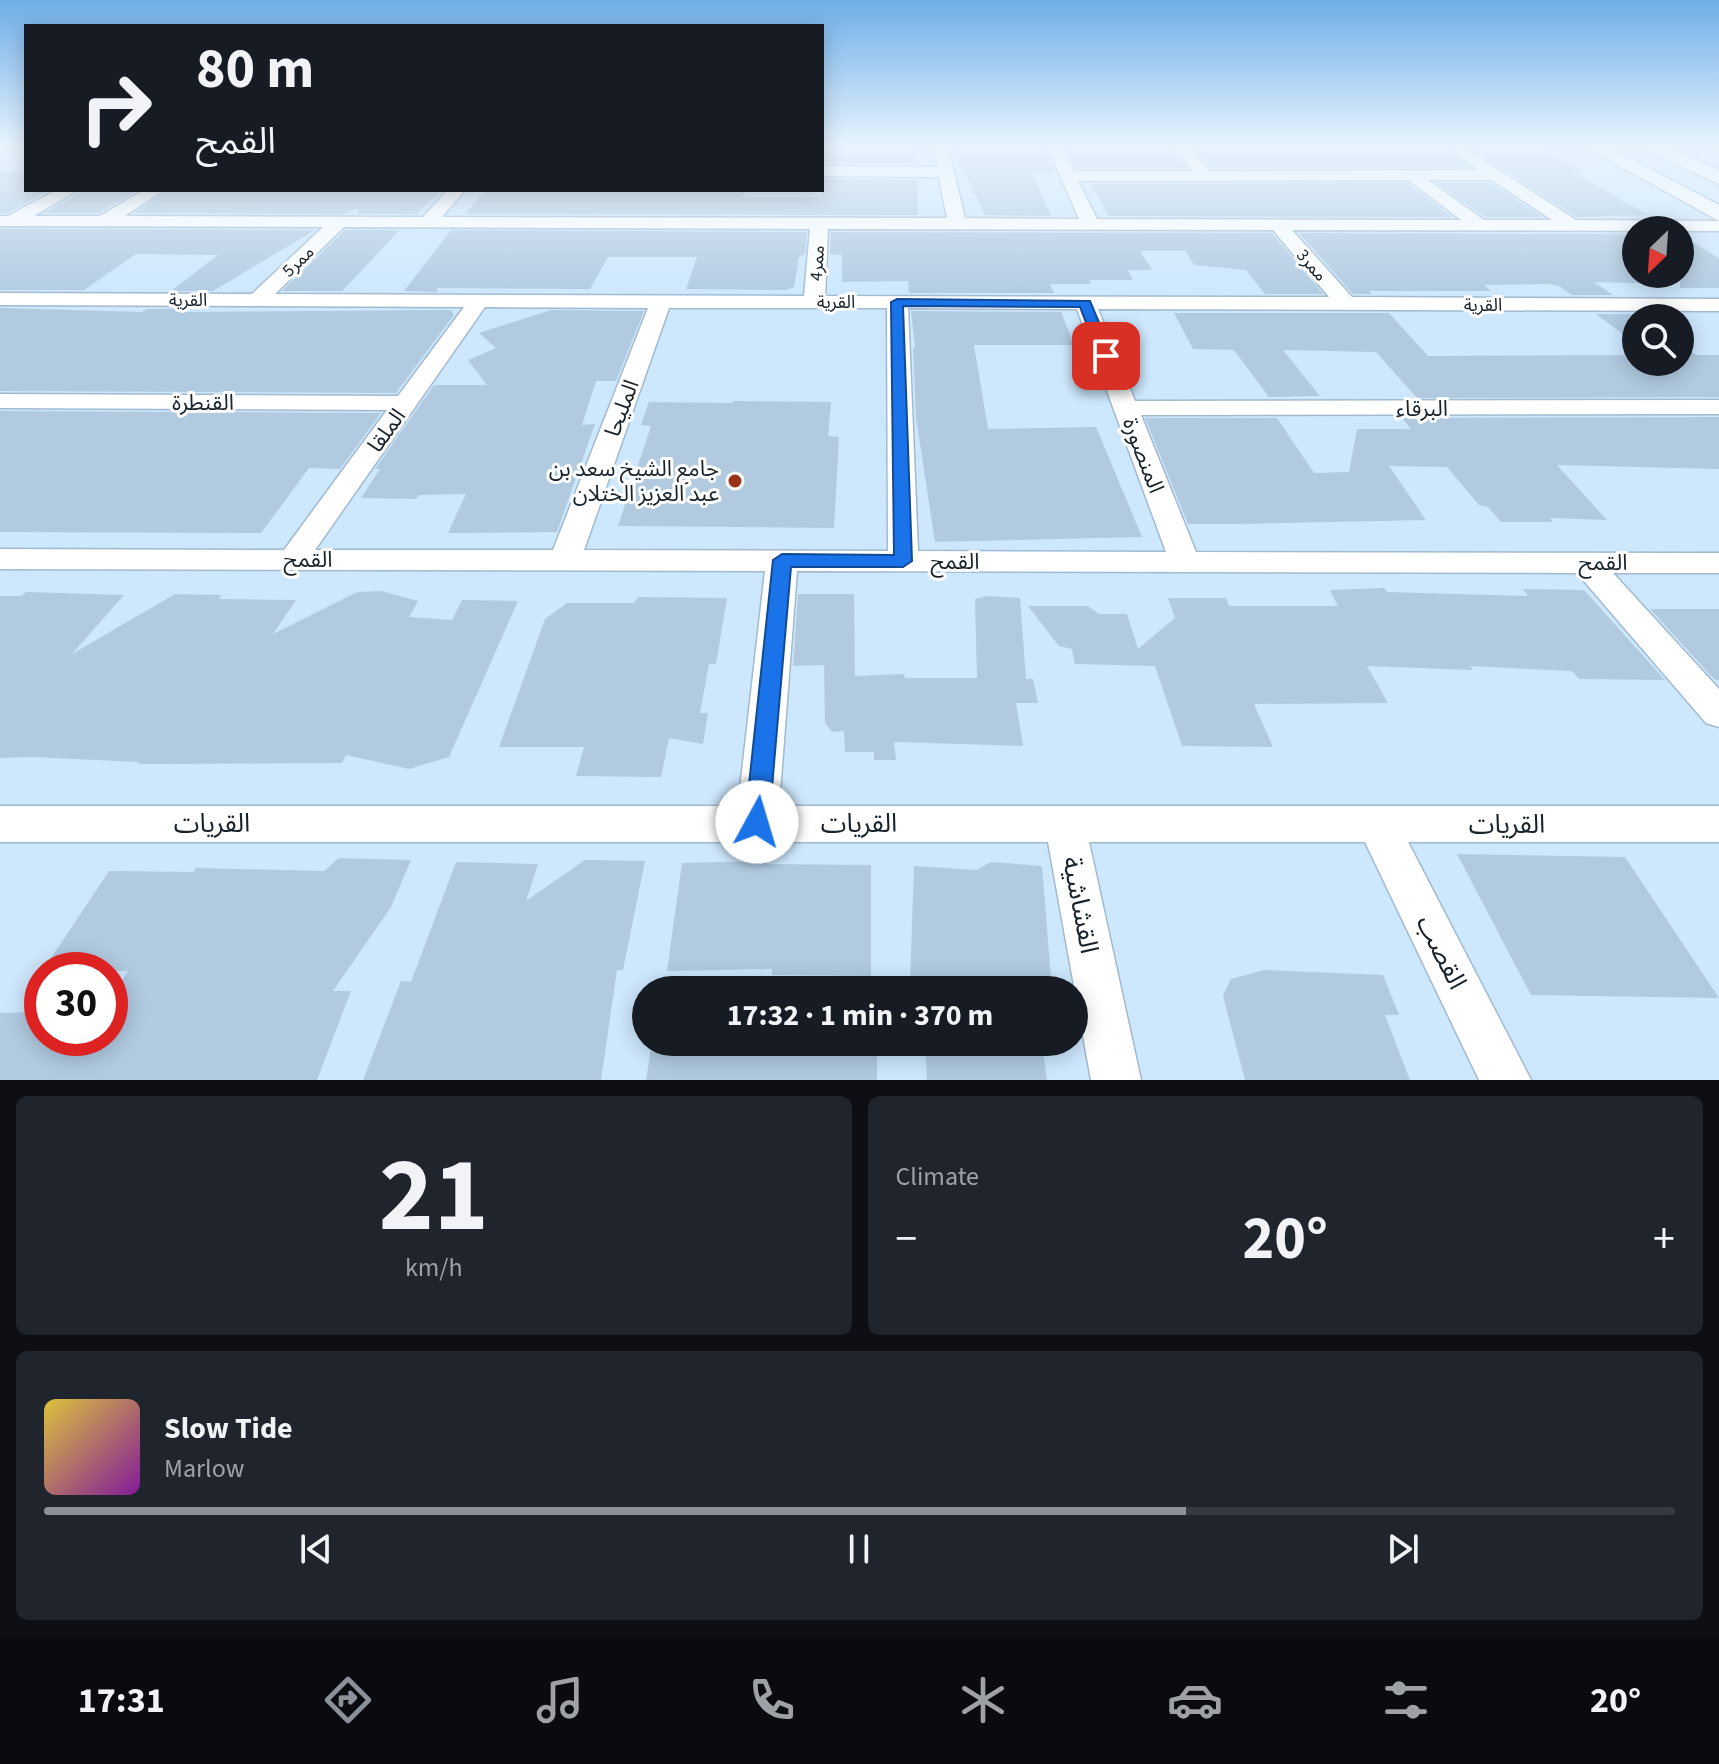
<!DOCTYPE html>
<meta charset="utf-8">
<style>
:root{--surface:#171b24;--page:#20242c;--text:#f1f3f6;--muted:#9ea1a6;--line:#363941;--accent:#8c9099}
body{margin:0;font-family:"Source Sans 3","Noto Sans Arabic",sans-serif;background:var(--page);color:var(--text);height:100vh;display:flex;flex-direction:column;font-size:30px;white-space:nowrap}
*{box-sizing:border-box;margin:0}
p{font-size:26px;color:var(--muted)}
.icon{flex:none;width:44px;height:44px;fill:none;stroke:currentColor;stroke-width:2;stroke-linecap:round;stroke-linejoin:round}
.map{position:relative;height:1080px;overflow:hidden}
.sheet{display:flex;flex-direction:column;gap:16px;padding:16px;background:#0d0f14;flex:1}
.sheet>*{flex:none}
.top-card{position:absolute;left:24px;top:24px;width:800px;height:168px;border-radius:0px;box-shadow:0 4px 20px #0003;background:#171b24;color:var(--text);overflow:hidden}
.needle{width:52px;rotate:205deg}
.controls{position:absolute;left:1622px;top:216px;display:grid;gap:16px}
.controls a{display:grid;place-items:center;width:72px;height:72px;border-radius:50%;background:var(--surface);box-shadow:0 4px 20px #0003;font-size:40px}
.speed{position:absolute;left:24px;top:952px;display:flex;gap:16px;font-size:40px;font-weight:700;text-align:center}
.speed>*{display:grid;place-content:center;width:104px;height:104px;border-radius:50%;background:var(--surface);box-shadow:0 4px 20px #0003;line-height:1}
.speed .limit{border:12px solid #d22;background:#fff;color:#111}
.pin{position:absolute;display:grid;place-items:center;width:68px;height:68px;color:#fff;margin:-34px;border-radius:16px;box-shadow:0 4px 12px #0006}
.me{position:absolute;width:88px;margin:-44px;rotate:6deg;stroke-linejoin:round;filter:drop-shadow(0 0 6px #0008)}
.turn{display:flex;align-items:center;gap:28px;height:168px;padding:0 40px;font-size:36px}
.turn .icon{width:104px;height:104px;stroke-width:2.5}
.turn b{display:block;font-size:56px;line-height:68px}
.big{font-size:60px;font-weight:700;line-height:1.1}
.sheet .card{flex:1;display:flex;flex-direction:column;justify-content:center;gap:12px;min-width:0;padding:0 28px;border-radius:12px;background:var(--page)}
.sheet .dial{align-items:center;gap:0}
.dial b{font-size:104px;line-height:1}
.song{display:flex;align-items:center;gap:24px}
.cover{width:96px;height:96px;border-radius:12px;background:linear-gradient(135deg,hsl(50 70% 55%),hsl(290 70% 35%))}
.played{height:8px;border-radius:4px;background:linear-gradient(90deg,var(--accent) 70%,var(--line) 70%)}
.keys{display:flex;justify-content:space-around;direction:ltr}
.heat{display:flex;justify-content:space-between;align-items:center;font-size:44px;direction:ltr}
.sheet .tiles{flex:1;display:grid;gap:16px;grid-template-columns:1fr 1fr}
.card:last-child{grid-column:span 2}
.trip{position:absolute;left:632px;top:976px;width:456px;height:80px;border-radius:40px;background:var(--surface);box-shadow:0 4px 20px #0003;font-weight:700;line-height:80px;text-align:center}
.menu{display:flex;height:128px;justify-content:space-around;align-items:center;background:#090b0e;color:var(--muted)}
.menu .icon{width:56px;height:56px}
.menu .on{color:var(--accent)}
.menu b{font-size:36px;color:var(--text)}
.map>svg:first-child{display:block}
</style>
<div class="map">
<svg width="1719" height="1080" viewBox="0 0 1719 1080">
<rect width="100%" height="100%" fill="#cde7fd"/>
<!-- building -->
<g fill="#b1cae0">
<polygon points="823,148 916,148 917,164 822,163"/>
<polygon points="953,148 1045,148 1055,172 1032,172 1051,216 985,215 962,167 958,167"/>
<polygon points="1065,148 1172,148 1187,168 1076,168"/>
<polygon points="1194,148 1445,148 1469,167 1210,168"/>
<polygon points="1470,148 1542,148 1585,172 1573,172 1648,215 1577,217"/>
<polygon points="0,171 26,171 26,192 46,192 7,213 0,213"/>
<polygon points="822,179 917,180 918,215 465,214 486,190 745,190 743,197 822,197"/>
<polygon points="1407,183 1452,217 1109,216 1091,184"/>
<polygon points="1437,183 1491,183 1542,217 1485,217"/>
<polygon points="85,190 138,190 99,213 45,213"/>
<polygon points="167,190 441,190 417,214 356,214 359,211 356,208 346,214 135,213"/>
<polygon points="0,229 315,230 213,291 171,291 218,255 136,254 84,290 0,290"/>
<polygon points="345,230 400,230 342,291 282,291"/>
<polygon points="451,230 807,232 805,254 799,257 794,287 786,290 686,289 697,257 608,257 590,289 436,288 438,292 404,291"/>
<polygon points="831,232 1272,233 1323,294 1265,294 1246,270 1194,265 1186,251 1140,251 1152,270 1128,270 1133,280 1089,280 1091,284 1050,284 1054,293 909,293 908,281 842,282 842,255 830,254"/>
<polygon points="1299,233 1636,234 1636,274 1654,274 1670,284 1594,282 1613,295 1572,295 1559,286 1549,284 1484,285 1491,291 1369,291 1372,294 1353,294"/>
<polygon points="1680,235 1719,258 1719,288 1680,288"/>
<polygon points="0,308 142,312 147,309 182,309 176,312 451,310 454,315 396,393 0,391"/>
<polygon points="551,310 644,311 616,381 596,381 582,425 595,424 557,532 448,533 466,494 419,495 416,499 361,498 380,469 375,469 434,385 487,385 468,360 496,348 479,333"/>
<polygon points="911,311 1061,312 1074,345 974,345 988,429 1096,427 1142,537 935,542 916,418 913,348 915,348"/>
<polygon points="1174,313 1389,313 1428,356 1636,355 1636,362 1680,362 1680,343 1696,355 1719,355 1719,397 1417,398 1376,352 1283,350 1320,396 1269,397 1234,350 1193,349"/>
<polygon points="1596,314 1636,314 1636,344"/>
<polygon points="733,401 831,402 828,436 839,437 834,528 618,526 651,426 641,425 649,402 732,403"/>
<polygon points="0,411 381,413 340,469 309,468 261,533 0,532"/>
<polygon points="1719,417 1719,469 1557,465 1607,520 1550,518 1553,522 1501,522 1488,507 1479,505 1447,467 1389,466 1426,520 1236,524 1188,524 1145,418 1277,418 1314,473 1349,472 1357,429 1411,429 1402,418"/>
<polygon points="1384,588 1387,592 1528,596 1523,589 1584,590 1665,680 1579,679 1572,671 1470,666 1473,670 1367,666 1388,703 1254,704 1273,747 1182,746 1155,666 1075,664 1072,649 1059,646 1028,606 1088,606 1099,614 1127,614 1138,649 1175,618 1168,598 1226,598 1229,606 1338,606 1330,590"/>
<polygon points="381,591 418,601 409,617 452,620 462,600 518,601 449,757 409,769 346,755 342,763 137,764 139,762 32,757 0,758 0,596 21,596 26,592 124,595 72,654 175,594 222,595 218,599 296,600 273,634 357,592"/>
<polygon points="798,594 854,594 855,676 904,674 905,678 977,678 975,599 988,596 1020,598 1026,679 1033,679 1038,703 1016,703 1023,746 894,742 896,760 874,760 874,752 845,752 844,731 832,732 825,723 824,665 793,666"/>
<polygon points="638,597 727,598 716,664 709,664 700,713 708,713 703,744 669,738 661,777 576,776 584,747 499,747 545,619 567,603 634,603"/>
<polygon points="1650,609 1719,609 1719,680 1715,680"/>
<polygon points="1457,854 1625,857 1719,998 1531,995"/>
<polygon points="339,858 411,860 391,907 333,991 351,991 317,1080 0,1080 0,1013 42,1012 42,1038 110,1038 110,1001 128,971 43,970 109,871 194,872 196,868 324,871"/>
<polygon points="585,860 645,861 623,970 617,970 601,1080 363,1080 401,981 411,982 456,862 538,864 526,901"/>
<polygon points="767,861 767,864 871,865 871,976 772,975 772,969 667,971 682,863"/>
<polygon points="991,862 1042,866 1052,990 910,980 914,866 976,870"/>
<polygon points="1264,970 1383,975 1399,1015 1385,1015 1410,1080 1245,1080 1223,996 1231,979"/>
<polygon points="652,1042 877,1042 877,1080 646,1080"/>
<polygon points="925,1042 1042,1042 1047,1080 927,1080"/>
</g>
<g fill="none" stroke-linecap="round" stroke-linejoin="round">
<!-- minor casing -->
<g stroke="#a1bad0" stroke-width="3">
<g id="minor">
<polygon points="0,148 12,148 0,155"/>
<path d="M 934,148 L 948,148 L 965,218 L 1079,219 L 1048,148 L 1062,148 L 1074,171 L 1193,171 L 1175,148 L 1190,148 L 1209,171 L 1478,170 L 1448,148 L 1465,148 L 1576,220 L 1719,221 L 1719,231 L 1292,230 L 1352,297 L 1719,299 L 1719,311 L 1098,309 L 1135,401 L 1719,400 L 1719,414 L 1141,415 L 1196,552 L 1719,553 L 1719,573 L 1613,573 L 1719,689 L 1719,727 L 1706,723 L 1577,573 L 797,571 L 779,806 L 1719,806 L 1719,842 L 1408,842 L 1531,1080 L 1479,1080 L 1365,842 L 1089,842 L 1141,1080 L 1091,1080 L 1048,842 L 0,842 L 0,806 L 738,806 L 765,571 L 0,569 L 0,549 L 284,550 L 387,410 L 0,408 L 0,394 L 398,396 L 464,307 L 0,305 L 0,293 L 252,294 L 323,227 L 0,226 L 0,216 L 8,216 L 57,190 L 78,190 L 34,216 L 100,216 L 144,190 L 164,190 L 125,216 L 423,217 L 448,190 L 465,190 L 442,217 L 947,218 L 939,177 L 822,176 L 822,166 L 937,167 ZM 1408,180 L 1461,220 L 1097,219 L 1078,181 ZM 1428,180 L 1492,180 L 1552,220 L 1484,220 ZM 344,227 L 810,229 L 804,296 L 275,294 ZM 828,229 L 1273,230 L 1329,297 L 825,296 ZM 485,307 L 648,308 L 553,550 L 315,550 ZM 669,308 L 887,308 L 888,551 L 584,550 ZM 908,308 L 1077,309 L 1166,552 L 918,551 Z"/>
</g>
</g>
<!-- major casing -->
<g stroke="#a1bad0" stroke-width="3">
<g id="major">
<polygon points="1587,148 1610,148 1719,205 1719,221"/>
<polygon points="1647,148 1671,148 1719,170 1719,184 1649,152"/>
</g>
</g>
<!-- minor -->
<use href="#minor" fill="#fff" fill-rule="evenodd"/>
<!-- major -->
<use href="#major" fill="#fff" fill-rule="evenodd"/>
</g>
<!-- sky -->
<linearGradient id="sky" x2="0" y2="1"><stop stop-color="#6eaee7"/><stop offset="0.49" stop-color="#e8f4fe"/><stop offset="1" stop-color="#e8f4fe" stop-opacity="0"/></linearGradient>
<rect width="1719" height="299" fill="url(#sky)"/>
<!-- route -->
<polygon fill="#1a73e8" stroke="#114b97" stroke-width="2" points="897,299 1090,301 1113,356 1106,360 1099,356 1080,307 903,306 912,561 903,567 791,567 769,822 766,830 757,833 748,830 745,822 773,560 782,554 894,555 891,302"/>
<!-- markers -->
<circle fill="#9a3217" stroke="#fff" stroke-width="3" cx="735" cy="481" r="8"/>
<g text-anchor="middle" stroke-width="6" stroke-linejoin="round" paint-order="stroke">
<!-- far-street labels -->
<g font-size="18" fill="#19232b" stroke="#fff">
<text transform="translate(298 261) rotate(-43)" y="6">ممر5</text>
<text transform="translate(817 263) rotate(-86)" y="6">ممر4</text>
<text transform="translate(1312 265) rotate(49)" y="6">ممر3</text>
<text x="188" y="306">القرية</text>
<text x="836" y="308">القرية</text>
<text x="1483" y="311">القرية</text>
</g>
<!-- street labels -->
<g font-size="22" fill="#19232b" stroke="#fff">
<text x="203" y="410">القنطرة</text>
<text transform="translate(621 408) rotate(-69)" y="8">المليحا</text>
<text x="1422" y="416">البرقاء</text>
<text transform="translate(386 430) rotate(-54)" y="8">الملقا</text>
<text transform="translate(1144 455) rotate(69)" y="8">المنصورة</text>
<text x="308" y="567">القمح</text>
<text x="955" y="569">القمح</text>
<text x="1603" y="570">القمح</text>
</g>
<!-- poi labels -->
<g font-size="22" fill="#19232b" stroke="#fff" text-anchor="end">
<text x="719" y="476">جامع الشيخ سعد بن<tspan x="719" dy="25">عبد العزيز الختلان</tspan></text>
</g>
<!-- near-street labels -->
<g font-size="26" fill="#19232b" stroke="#fff">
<text x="212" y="832">القريات</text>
<text x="859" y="832">القريات</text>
<text x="1507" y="833">القريات</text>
<text transform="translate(1081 905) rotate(79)" y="9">القشاشية</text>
<text transform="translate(1442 952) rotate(63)" y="9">القصب</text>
</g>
</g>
</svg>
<div class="controls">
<a><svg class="needle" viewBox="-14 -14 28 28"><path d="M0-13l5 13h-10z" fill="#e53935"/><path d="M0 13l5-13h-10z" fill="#9ea1a6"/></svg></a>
<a><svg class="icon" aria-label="search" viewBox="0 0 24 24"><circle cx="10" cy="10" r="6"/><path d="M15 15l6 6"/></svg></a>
</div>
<div class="speed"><div class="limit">30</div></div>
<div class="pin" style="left:1106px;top:356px;background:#d93025"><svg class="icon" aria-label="arrive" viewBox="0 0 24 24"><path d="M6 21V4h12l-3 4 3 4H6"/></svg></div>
<svg class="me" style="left:757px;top:822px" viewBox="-20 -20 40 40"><circle r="19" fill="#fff"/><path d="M0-13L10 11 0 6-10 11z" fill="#1a73e8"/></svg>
<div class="trip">17:32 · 1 min · 370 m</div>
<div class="top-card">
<div class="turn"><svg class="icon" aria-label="right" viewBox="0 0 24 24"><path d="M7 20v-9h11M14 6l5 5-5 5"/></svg><div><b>80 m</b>القمح</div></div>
</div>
</div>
<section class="sheet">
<div class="tiles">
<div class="card dial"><b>21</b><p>km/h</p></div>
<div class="card"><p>Climate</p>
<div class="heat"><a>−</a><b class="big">20°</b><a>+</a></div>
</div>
<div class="card">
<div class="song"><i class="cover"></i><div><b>Slow Tide</b><p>Marlow</p></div></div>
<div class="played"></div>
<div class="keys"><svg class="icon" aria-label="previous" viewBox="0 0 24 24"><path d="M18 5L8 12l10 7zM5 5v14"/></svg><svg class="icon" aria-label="pause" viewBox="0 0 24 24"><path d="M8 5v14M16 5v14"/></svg><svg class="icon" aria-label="next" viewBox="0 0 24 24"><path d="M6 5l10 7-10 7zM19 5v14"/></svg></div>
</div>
</div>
</section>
<nav class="menu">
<b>17:31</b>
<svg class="icon on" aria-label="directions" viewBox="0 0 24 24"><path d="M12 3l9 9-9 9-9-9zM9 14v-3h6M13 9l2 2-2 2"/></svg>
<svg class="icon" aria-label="music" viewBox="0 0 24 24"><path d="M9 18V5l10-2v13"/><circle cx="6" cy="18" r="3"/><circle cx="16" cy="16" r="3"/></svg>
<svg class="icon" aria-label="phone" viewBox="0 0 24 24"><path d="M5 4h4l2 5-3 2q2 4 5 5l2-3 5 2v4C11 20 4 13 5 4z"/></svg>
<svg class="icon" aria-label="climate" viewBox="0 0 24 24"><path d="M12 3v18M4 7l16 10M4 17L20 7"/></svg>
<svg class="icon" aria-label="car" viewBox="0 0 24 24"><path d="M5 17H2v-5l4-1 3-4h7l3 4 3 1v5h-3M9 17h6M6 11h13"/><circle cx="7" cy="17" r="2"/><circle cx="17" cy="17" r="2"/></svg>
<svg class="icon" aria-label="filters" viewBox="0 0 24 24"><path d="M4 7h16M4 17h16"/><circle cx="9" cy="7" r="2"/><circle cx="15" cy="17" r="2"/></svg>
<b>20°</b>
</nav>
